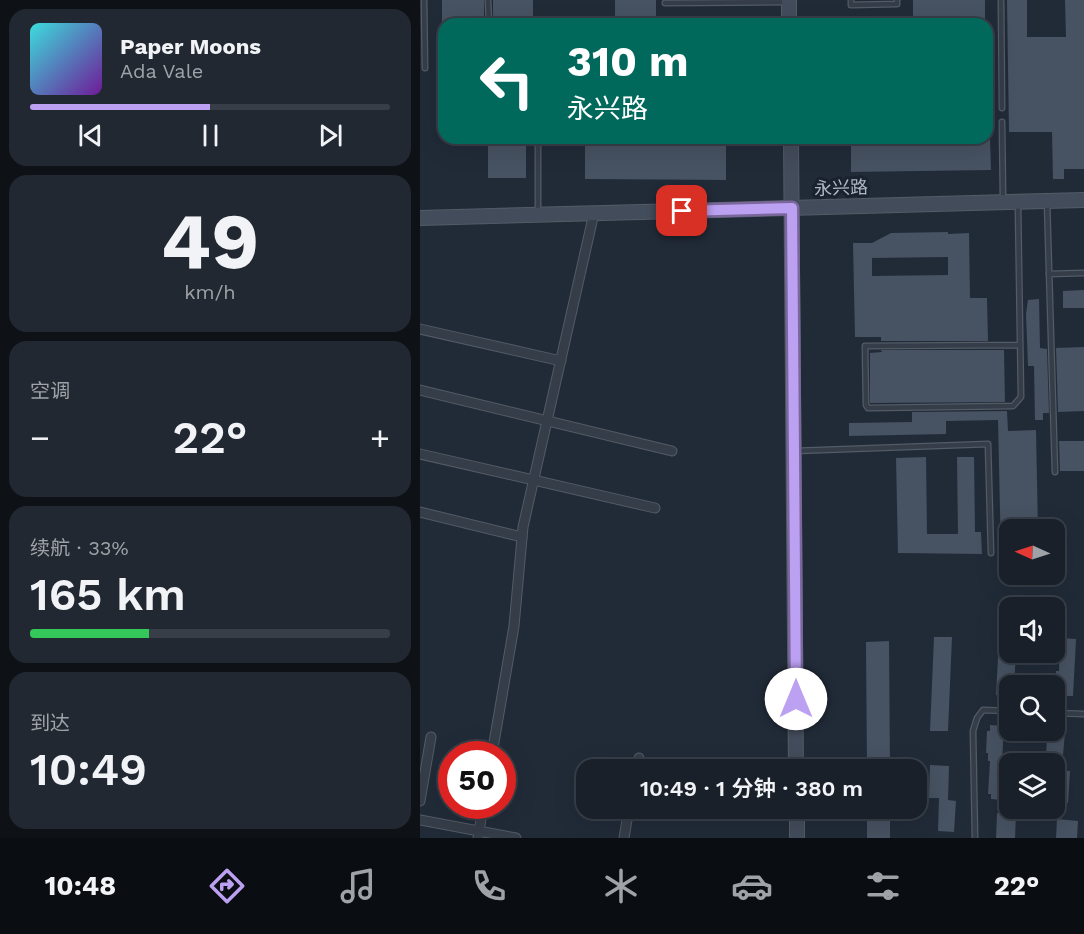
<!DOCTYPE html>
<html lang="zh">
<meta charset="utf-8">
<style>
:root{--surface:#19202a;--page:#222832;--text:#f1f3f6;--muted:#9fa3a8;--line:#373e47;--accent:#bca0f2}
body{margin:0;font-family:"Work Sans","Noto Sans SC",sans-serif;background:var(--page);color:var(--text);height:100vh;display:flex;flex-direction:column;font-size:22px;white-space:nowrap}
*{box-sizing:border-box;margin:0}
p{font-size:20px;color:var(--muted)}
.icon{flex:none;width:33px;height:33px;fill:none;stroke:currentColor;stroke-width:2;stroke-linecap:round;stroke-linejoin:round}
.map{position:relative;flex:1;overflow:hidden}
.details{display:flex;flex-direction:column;gap:9px;padding:9px;background:#0e1217;width:420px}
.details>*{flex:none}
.banner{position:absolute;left:18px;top:18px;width:555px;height:126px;border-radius:18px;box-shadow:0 6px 24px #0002,0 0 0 2px var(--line);background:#00695c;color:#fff;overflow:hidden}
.needle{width:39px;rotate:273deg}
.controls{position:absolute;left:579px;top:519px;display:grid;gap:12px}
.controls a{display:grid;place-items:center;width:66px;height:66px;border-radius:12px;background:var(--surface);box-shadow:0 6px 24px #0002,0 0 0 2px var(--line);font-size:30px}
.speed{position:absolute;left:18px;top:741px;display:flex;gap:12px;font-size:30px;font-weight:700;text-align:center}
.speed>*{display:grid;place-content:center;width:78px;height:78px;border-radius:50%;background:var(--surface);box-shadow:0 6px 24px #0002,0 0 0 2px var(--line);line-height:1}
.speed .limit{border:9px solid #d22;background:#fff;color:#111}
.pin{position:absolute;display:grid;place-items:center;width:51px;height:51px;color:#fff;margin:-26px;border-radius:12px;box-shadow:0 3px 9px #0006}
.me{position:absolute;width:66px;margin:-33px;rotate:0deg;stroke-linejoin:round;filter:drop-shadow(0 0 4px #0008)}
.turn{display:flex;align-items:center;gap:21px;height:126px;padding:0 30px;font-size:27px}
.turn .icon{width:78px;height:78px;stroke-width:2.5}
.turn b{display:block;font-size:42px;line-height:51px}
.big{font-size:45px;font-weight:600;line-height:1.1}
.details .card{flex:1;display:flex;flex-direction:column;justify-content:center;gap:9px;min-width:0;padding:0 21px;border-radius:18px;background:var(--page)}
.details .dial{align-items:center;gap:0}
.dial b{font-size:78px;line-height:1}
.song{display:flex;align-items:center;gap:18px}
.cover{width:72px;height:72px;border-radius:9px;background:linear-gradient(135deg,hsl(180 70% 55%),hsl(280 70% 35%))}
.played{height:6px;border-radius:3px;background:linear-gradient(90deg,var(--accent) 50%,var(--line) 50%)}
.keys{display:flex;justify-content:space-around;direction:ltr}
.heat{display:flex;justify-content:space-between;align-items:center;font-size:33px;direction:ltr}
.charge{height:9px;border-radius:4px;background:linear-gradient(90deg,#34c759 33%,var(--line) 0)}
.trip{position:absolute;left:156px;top:759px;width:351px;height:60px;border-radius:18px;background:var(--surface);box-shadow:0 6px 24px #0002,0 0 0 2px var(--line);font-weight:600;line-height:60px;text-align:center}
.menu{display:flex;height:96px;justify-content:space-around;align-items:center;background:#0a0d11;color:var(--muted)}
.menu .icon{width:42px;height:42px}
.menu .selected{color:var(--accent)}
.menu b{font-size:27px;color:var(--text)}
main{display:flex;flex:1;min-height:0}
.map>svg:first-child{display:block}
</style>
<main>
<section class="details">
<div class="card">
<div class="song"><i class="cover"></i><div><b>Paper Moons</b><p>Ada Vale</p></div></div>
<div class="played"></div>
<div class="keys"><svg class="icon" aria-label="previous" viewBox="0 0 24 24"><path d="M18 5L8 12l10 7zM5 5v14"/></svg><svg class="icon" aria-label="pause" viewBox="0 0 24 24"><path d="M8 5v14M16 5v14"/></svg><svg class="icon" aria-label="next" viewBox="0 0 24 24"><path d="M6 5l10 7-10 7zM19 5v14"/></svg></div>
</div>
<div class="card dial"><b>49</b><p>km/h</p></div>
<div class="card"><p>空调</p>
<div class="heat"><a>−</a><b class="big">22°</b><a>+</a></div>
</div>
<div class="card"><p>续航 · 33%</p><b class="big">165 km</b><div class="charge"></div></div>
<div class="card"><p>到达</p><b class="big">10:49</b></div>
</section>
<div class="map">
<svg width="664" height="838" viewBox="0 0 664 838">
<rect width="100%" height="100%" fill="#212b38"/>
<!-- building -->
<g fill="#475262" fill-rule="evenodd">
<rect x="22" y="0" width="42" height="24"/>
<rect x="73" y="0" width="40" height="24"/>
<rect x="195" y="0" width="41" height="24"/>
<rect x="493" y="0" width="72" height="24"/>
<polygon points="587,0 607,0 607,37 646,37 645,0 664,0 664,169 644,169 644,179 633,179 632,132 589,132"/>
<rect x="68" y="138" width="38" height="40"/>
<polygon points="165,138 306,141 306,180 165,179"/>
<polygon points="497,138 570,138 571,170 431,172 431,144 497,143"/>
<path d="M 528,232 L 528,234 L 549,233 L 550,298 L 567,298 L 568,341 L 461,341 L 461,337 L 435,337 L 433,243 L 452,243 L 471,233 ZM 528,257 L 528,275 L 452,276 L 452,258 Z"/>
<polygon points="664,290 664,308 643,308 643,291"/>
<polygon points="619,299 620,348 627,349 629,413 623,413 623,420 615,420 614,366 608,366 606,314 608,300"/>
<polygon points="664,347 664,411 638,412 636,348"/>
<polygon points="461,350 584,350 585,402 450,403 450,353 462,352"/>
<polygon points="587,411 588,431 616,430 618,530 590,530 590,554 581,554 578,420 526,421 526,434 429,436 429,423 492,422 492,412"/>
<polygon points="639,441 664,441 664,471 640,471"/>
<polygon points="506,457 507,534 538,534 537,457 554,457 555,532 561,532 562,554 478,553 476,458"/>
<polygon points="514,637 532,637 528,731 510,731"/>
<polygon points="640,638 656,639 653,696 638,696 638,689 635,689 636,671 639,671"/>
<polygon points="579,639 590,639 590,652 596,652 594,686 590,686 590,695 576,695"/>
<polygon points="469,641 470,770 447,770 446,642"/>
<polygon points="570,725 584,726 582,762 585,762 585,765 590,766 590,775 588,797 583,797 583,800 571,799 571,794 568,794 570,761 568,761 568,753 566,753 567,731 570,731"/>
<polygon points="630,731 645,732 642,767 645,768 645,771 650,771 648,803 643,803 643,805 634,805 634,764 628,764 629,759 626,758 627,736 630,737"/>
<polygon points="510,765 529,766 528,800 536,801 534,832 518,831 519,798 509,798"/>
<rect x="447" y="808" width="23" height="30"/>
<polygon points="577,813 596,814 595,838 576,838"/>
<polygon points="637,819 658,821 657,838 636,838"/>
</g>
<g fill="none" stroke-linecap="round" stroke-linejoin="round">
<!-- lane casing -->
<g stroke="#525b66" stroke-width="7">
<g id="lane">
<polyline points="4,0 5,68"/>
<polyline points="68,0 69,24"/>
<polyline points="431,0 431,5 477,4 477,0"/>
<polyline points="581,0 582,108"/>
<polyline points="245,3 368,2"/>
<polyline points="582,122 583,199"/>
<polyline points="118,143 118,212"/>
<polyline points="627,202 635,472"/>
<polyline points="598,205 601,397 593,406 448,408 446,405 445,346 600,345"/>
<polyline points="629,274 664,273"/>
<polyline points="374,451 568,444 571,553"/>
<polyline points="634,713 664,714"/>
<polyline points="555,838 553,731 557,718 563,710 590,711"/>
</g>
</g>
<!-- street casing -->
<g stroke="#525b66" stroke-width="11">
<g id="street">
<polyline points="0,329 141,361"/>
<polyline points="0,390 252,451"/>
<polyline points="0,454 235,508"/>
<polyline points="0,512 102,537"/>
<polyline points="72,754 94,626 103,527 174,213"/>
<polyline points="217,770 219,758"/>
<polyline points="0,801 11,737"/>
<polyline points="0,820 96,838"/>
<polyline points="58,838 63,806"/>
<polyline points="204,838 209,808"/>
</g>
</g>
<!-- secondary casing -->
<g stroke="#525b66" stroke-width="16">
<g id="secondary">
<polyline points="369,0 369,24"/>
<polyline points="371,138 376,770"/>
<polyline points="0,218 664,200"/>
<polyline points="377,808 377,838"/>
</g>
</g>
<!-- lane -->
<use href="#lane" stroke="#353d48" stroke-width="4.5"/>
<!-- street -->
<use href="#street" stroke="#353d48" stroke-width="9"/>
<!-- secondary -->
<use href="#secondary" stroke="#434c5b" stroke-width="14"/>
</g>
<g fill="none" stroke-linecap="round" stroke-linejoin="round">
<!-- route casing -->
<g stroke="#7a689d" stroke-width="15">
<polyline id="route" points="262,211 372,208 376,699"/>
</g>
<!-- route -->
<use href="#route" stroke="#bca0f2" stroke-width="10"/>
</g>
<g text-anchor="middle" stroke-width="6" stroke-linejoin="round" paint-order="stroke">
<!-- street labels -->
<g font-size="18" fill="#afb8c5" stroke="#1a222d">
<text transform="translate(421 188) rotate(-2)" y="6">永兴路</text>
</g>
</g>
</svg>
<div class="controls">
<a><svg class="needle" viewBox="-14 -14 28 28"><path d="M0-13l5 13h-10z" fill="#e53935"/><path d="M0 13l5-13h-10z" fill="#9fa3a8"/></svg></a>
<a><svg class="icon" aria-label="sound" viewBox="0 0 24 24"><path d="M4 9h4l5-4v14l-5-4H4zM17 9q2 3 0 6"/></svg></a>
<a><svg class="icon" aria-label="search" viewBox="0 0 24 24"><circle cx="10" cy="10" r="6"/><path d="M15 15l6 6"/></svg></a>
<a><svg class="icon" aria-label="layers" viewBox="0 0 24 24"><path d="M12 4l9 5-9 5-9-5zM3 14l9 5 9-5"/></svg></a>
</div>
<div class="speed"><div class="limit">50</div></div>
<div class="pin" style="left:262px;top:211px;background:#d93025"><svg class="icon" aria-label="arrive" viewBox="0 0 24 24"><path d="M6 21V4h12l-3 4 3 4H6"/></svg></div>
<svg class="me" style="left:376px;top:699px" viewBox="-20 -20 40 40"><circle r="19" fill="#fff"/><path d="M0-13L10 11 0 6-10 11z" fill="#bca0f2"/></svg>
<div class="trip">10:49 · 1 分钟 · 380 m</div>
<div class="banner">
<div class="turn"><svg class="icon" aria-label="left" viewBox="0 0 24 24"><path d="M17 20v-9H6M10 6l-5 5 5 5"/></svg><div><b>310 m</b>永兴路</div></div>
</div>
</div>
</main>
<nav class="menu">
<b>10:48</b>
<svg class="icon selected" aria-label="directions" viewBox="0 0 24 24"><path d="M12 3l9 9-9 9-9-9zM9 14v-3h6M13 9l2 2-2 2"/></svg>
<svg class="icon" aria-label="music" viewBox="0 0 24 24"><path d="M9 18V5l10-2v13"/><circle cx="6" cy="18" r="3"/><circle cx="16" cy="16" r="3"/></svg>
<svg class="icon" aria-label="phone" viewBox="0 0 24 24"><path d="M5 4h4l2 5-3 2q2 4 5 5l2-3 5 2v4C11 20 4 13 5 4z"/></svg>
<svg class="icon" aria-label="climate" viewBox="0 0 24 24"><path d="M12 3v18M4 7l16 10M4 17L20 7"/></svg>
<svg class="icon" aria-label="car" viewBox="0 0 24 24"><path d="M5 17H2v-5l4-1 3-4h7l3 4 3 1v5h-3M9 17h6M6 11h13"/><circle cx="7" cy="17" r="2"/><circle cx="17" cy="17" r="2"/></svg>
<svg class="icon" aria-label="filters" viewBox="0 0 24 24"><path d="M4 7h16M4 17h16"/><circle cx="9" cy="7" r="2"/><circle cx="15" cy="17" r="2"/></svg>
<b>22°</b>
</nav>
